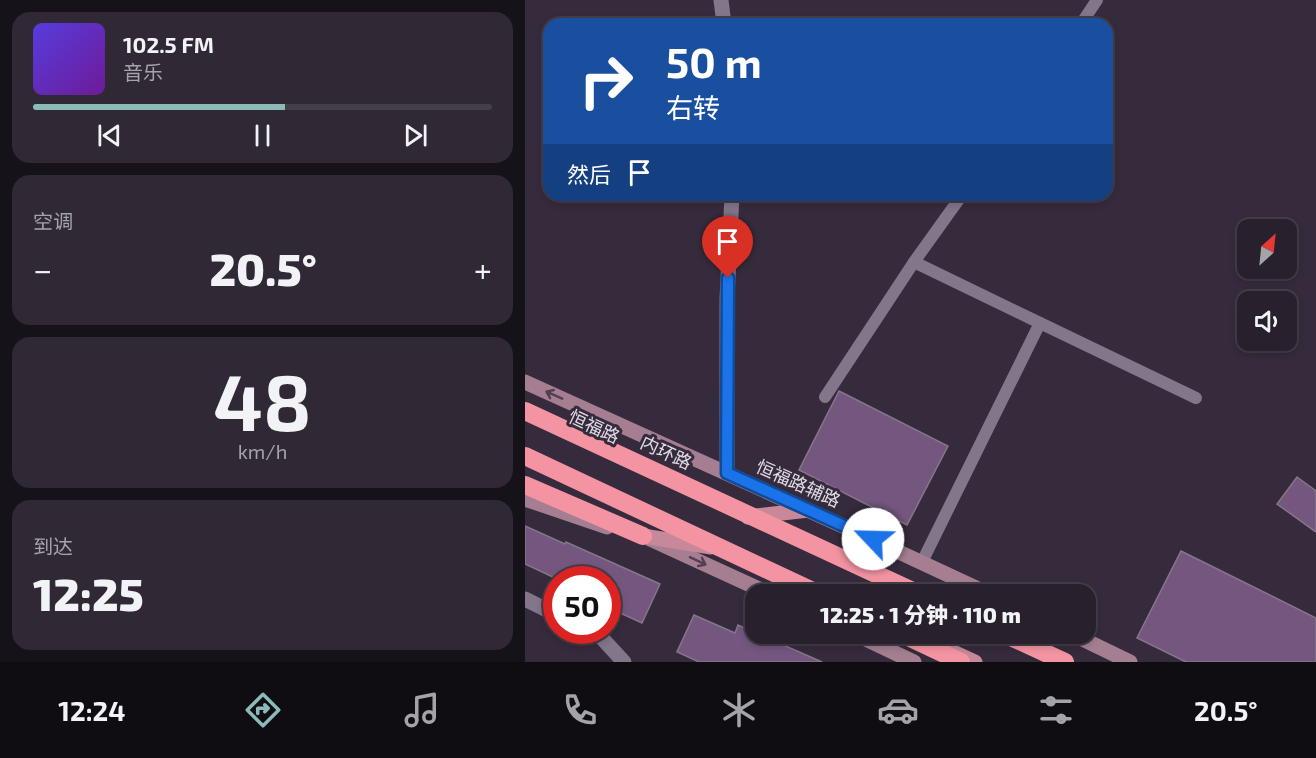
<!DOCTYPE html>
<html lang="zh">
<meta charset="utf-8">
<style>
:root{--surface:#28202d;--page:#302835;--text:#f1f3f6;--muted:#a5a3aa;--line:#443e49;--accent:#8bbbb9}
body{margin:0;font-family:"Exo 2","Noto Sans SC",sans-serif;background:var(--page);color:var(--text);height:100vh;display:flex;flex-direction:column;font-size:22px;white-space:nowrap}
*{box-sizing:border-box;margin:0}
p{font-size:20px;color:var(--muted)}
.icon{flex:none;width:33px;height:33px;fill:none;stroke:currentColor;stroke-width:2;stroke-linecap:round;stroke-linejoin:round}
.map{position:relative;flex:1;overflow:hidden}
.panel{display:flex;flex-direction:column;gap:12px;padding:12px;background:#161219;width:525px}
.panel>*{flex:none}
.hud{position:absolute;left:18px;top:18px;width:570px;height:183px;border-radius:18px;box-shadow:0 3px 9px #0003,0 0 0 2px var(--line);background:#1a4fa0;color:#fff;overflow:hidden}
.needle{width:39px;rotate:27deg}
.controls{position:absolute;left:712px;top:219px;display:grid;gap:12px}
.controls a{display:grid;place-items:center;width:60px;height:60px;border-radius:12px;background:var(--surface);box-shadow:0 3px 9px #0003,0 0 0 2px var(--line);font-size:30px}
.speed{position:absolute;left:18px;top:566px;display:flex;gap:12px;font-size:30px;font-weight:700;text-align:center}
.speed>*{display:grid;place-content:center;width:78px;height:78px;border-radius:50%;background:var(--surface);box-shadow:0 3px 9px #0003,0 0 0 2px var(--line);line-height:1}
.speed .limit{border:9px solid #d22;background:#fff;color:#111}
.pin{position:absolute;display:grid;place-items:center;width:51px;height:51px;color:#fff;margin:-62px -26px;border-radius:50% 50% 50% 0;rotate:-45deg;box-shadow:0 0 6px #0007}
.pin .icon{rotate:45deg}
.me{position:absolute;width:66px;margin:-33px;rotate:294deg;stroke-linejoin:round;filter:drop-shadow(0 0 4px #0008)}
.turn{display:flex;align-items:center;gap:21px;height:126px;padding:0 24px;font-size:27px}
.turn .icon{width:78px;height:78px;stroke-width:2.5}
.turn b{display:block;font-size:42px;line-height:51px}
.then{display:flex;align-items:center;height:57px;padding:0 24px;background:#0003;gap:12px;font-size:22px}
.big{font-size:45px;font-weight:800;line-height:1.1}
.panel .widget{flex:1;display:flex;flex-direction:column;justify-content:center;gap:9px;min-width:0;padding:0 21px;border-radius:18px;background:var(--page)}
.panel .dial{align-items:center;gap:0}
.dial b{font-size:78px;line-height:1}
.song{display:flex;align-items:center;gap:18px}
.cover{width:72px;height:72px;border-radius:9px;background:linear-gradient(135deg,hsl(250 70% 55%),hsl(280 70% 35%))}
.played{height:6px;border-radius:3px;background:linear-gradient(90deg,var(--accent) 55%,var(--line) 55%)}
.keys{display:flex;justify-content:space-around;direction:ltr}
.heat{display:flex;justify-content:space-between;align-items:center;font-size:33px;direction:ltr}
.trip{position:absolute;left:220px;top:584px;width:351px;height:60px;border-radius:18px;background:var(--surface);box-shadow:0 3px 9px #0003,0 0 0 2px var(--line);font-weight:800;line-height:60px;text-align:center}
.tab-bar{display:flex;height:96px;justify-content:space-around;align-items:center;background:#100d12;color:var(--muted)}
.tab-bar .icon{width:42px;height:42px}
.tab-bar .selected{color:var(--accent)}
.tab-bar b{font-size:27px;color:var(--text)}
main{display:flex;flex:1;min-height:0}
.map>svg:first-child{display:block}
</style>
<main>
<section class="panel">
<div class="widget">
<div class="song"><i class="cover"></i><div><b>102.5 FM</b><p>音乐</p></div></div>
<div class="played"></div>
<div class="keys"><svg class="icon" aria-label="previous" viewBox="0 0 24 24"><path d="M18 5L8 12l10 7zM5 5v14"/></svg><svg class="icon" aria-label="pause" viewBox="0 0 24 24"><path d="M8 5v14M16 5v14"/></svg><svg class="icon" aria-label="next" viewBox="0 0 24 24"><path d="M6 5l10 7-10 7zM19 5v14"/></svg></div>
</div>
<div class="widget"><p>空调</p>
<div class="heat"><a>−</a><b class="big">20.5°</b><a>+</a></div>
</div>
<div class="widget dial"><b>48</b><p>km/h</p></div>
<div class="widget"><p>到达</p><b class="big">12:25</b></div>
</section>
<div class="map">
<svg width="791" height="662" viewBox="0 0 791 662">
<rect width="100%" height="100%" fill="#362b3c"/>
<!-- building -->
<g fill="#75567f" stroke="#85768a" stroke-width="1.5">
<polygon points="314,391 423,446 382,525 274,470"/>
<polygon points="772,477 791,491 791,532 752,504"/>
<polygon points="0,526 40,544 41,542 135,584 117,623 82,607 82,579 32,579 0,564"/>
<polygon points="656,551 791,618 791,662 661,662 612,638"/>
<polygon points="169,615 210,633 213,625 297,662 174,662 152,652"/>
</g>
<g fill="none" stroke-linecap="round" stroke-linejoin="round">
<!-- lane -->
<g stroke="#83758a" stroke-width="12">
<polyline points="556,24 572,0"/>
<polyline points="515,323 671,398"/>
<polyline points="300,397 389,262"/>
<polyline points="397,562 515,323 389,262 437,195"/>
</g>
<!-- street -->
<g stroke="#83758a" stroke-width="15">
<polyline points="196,0 199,24"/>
<polyline points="202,473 202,299 207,195"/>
<polyline points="0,599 32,615"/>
<polyline points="63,630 75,636 99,662"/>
</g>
<!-- secondary -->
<g stroke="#a57e92" stroke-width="15">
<polyline points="0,382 331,532 464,594"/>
<polyline points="0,499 82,527"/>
<polyline points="125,539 245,594"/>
<polyline points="328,633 389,662"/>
<polyline points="545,633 605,662"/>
</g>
<!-- primary -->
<g stroke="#c78899" stroke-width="15">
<polyline points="223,517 283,510"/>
<polyline points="118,536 186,547"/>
<polyline points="426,651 450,662"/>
</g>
<!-- highway -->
<g stroke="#f494a3" stroke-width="18">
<polyline points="0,411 394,594"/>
<polyline points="0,456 294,594"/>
<polyline points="0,485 118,536"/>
<polyline points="375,633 436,662"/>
<polyline points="477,633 540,662"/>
</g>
</g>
<!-- one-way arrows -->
<defs><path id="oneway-shaft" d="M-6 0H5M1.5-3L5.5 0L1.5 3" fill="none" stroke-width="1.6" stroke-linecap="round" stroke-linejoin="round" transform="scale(1.5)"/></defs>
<g stroke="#524052">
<use href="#oneway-shaft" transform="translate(29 395) rotate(-156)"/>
<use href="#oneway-shaft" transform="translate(173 561) rotate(25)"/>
</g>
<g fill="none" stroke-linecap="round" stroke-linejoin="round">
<!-- route casing -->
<g stroke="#114b97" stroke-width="15">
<polyline id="route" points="203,278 202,473 348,539"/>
</g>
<!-- route -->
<use href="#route" stroke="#1a73e8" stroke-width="10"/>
</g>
<g text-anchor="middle" stroke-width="6" stroke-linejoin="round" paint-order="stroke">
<!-- street labels -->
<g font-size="18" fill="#e2dbe6" stroke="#362b3c">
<text transform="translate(69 427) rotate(25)" y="6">恒福路</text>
<text transform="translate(141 453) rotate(25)" y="6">内环路</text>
<text transform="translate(273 484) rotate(24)" y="6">恒福路辅路</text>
</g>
</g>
</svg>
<div class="controls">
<a><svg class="needle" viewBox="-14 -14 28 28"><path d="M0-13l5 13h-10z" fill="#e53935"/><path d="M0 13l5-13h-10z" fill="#a5a3aa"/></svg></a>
<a><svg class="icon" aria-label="sound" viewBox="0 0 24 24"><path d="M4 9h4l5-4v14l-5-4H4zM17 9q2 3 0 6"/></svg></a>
</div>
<div class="speed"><div class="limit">50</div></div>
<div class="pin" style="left:203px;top:278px;background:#d93025"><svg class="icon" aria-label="arrive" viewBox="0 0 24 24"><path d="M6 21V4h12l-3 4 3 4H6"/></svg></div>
<svg class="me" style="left:348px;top:539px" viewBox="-20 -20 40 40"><circle r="19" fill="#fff"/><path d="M0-13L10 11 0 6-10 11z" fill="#1a73e8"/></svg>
<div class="trip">12:25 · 1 分钟 · 110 m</div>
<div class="hud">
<div class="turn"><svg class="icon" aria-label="right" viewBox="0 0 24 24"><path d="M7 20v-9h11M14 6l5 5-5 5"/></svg><div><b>50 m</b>右转</div></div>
<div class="then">然后<svg class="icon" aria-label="arrive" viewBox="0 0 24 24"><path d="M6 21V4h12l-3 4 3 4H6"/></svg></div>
</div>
</div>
</main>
<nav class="tab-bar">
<b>12:24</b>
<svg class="icon selected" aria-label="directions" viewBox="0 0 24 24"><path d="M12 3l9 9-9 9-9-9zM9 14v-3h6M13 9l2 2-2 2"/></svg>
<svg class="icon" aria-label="music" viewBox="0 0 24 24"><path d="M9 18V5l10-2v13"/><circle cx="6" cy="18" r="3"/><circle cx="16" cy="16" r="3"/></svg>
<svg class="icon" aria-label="phone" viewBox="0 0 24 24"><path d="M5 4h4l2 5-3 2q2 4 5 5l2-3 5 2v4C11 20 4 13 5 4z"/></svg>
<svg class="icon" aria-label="climate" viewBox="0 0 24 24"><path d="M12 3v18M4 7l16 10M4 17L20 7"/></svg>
<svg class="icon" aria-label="car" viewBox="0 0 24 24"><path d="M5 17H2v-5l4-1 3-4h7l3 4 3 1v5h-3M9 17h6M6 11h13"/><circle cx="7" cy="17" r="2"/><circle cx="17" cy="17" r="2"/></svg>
<svg class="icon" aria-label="filters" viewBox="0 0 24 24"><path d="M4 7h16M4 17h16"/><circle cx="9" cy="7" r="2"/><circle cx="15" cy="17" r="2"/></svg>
<b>20.5°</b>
</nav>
